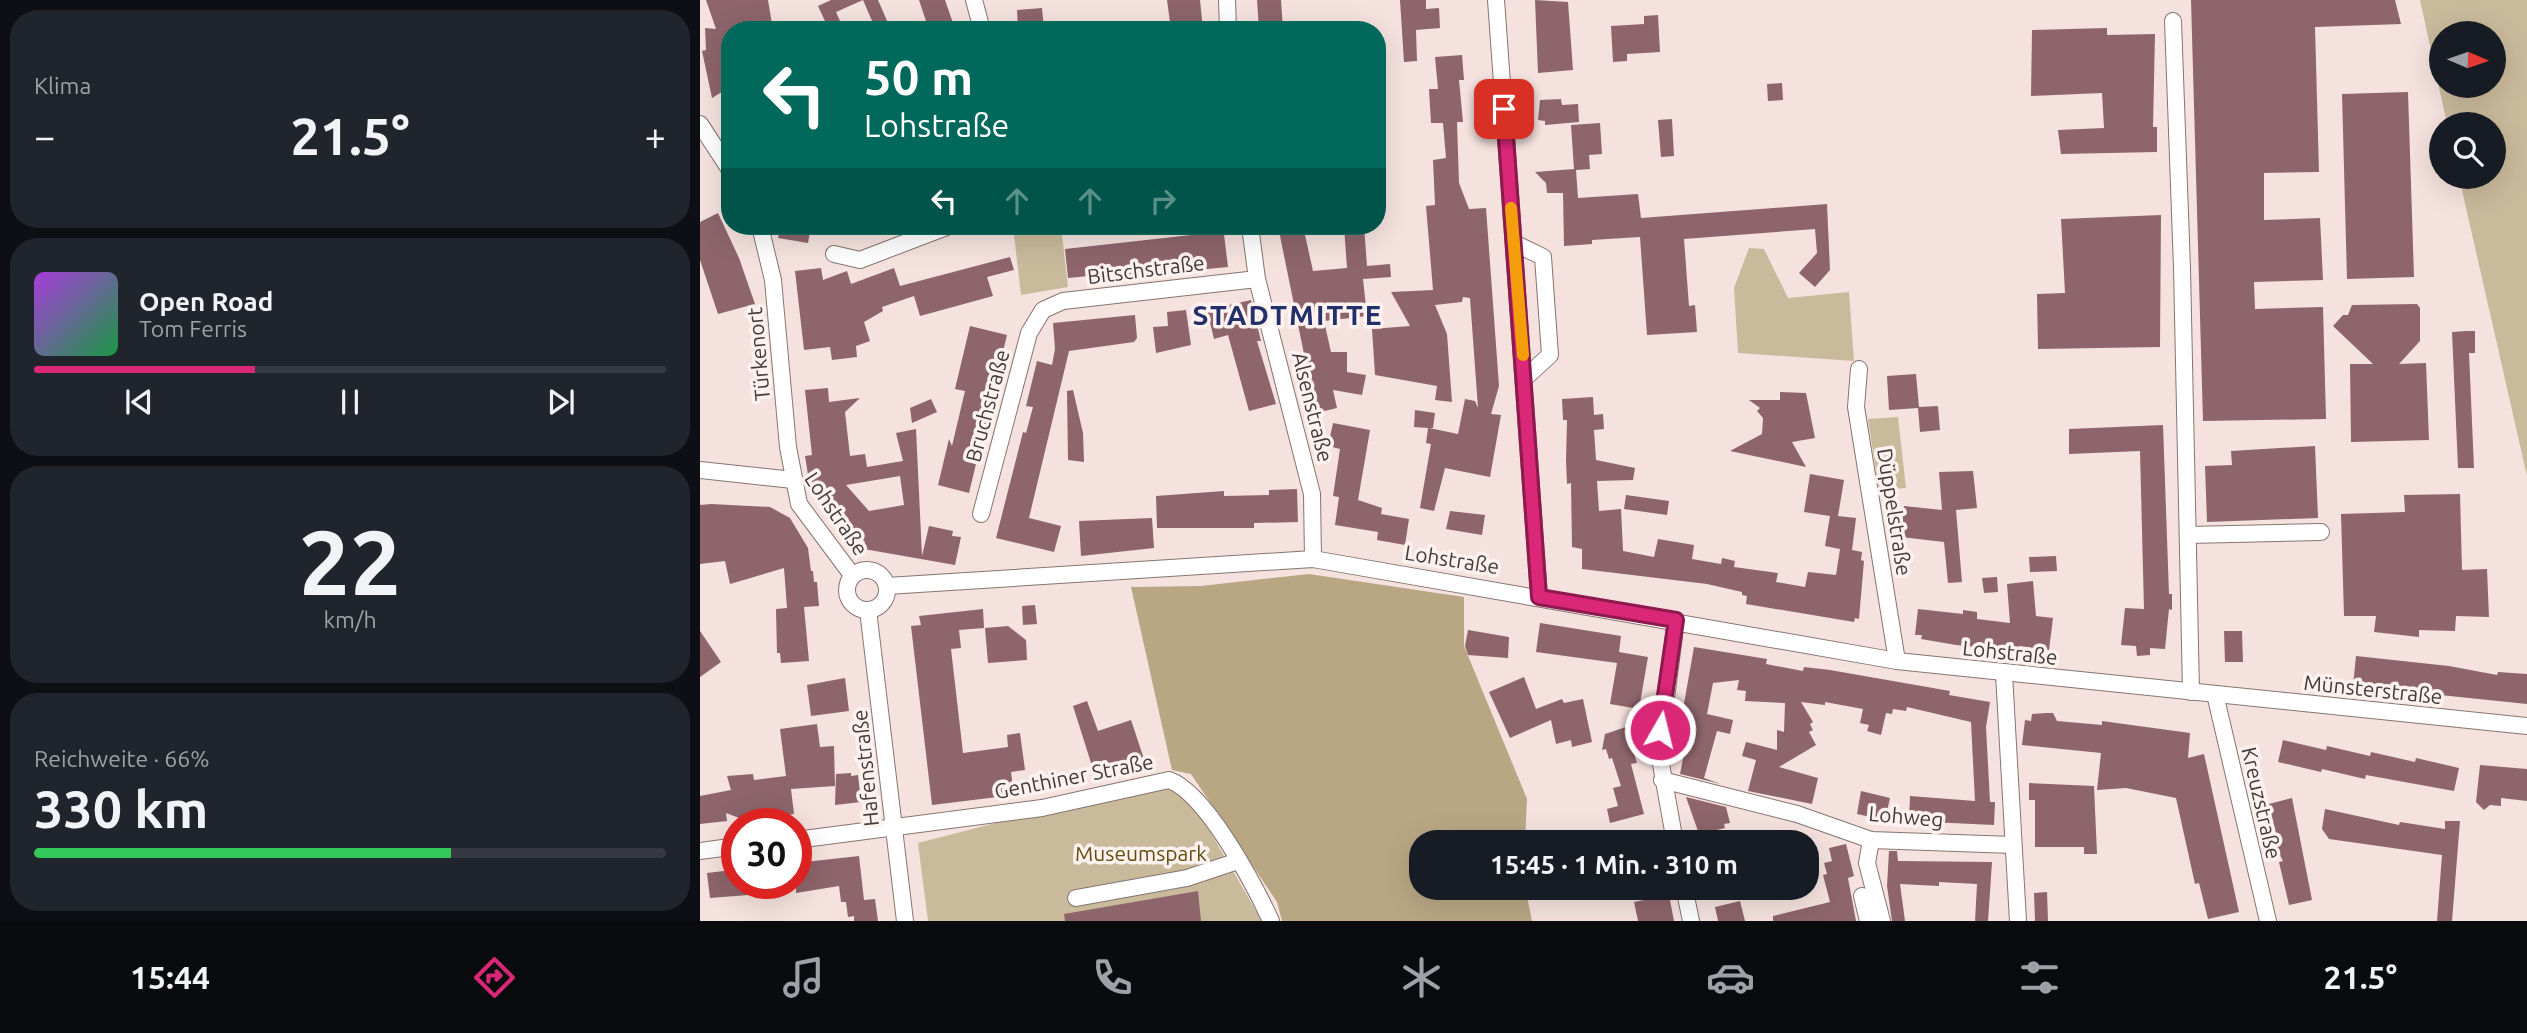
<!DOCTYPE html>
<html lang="de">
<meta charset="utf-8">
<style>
:root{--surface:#171b24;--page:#20242c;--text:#f1f3f6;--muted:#9ea1a6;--line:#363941;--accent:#db2777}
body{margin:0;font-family:Ubuntu,sans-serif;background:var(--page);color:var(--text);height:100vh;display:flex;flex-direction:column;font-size:26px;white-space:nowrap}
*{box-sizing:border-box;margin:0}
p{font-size:23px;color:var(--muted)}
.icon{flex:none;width:38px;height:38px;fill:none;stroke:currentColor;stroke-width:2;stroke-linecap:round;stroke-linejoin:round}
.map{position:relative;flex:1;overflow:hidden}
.details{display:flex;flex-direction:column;gap:10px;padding:10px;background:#0d0f14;width:700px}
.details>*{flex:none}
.banner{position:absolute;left:21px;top:21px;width:665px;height:214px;border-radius:28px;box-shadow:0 7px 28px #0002;background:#00695c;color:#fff;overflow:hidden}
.needle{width:46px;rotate:92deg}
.tools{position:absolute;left:1729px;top:21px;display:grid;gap:14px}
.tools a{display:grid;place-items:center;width:77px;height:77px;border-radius:50%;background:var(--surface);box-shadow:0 7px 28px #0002;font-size:35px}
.speed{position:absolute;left:21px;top:808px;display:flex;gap:14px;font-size:35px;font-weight:700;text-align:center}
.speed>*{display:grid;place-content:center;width:91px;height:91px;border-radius:50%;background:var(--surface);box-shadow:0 7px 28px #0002;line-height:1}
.speed .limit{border:10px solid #d22;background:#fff;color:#111}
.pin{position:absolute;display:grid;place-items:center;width:60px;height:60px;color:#fff;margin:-30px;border-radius:14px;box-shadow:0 4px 10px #0006}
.me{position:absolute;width:77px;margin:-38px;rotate:8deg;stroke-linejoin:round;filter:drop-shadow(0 0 5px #0008)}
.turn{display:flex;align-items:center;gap:24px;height:147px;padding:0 28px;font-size:32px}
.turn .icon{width:91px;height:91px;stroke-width:2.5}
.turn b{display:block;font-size:49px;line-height:60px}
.lanes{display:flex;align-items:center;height:66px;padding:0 28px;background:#0003;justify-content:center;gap:35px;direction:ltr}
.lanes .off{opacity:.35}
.big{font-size:52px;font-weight:600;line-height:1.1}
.details .widget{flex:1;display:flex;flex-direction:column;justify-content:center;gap:10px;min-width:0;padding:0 24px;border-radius:28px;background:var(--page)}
.details .dial{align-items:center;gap:0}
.dial b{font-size:91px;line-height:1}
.song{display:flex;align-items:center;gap:21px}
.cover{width:84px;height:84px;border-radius:10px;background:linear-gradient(135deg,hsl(280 70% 55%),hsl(140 70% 35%))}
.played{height:7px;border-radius:4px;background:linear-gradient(90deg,var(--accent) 35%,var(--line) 35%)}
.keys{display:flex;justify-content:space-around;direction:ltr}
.heat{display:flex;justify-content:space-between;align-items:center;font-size:38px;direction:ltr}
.charge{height:10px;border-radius:5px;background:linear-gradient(90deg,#34c759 66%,var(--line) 0)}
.trip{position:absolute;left:709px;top:830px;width:410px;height:70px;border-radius:28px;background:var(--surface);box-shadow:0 7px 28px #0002;font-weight:600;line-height:70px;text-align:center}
.menu{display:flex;height:112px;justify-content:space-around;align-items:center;background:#090b0e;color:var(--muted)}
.menu .icon{width:49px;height:49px}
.menu .active{color:var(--accent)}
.menu b{font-size:32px;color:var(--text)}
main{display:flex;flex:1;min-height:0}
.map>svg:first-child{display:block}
</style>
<main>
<section class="details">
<div class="widget"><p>Klima</p>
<div class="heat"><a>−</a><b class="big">21.5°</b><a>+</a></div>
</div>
<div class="widget">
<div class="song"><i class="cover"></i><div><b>Open Road</b><p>Tom Ferris</p></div></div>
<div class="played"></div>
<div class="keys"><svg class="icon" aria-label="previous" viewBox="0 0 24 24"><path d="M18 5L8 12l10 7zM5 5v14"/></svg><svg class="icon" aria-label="pause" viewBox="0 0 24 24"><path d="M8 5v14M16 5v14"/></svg><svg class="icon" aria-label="next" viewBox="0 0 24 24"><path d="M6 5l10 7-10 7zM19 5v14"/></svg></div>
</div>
<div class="widget dial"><b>22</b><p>km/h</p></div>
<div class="widget"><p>Reichweite · 66%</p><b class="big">330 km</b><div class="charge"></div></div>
</section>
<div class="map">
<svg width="1827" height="921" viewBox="0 0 1827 921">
<rect width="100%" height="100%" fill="#f5e2de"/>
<!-- green -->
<g fill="#caba9c" fill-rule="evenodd">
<path d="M 1720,0 L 1827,0 L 1827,476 L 1759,177 L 1794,177 L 1794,124 L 1747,124 ZM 1741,33 L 1794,33 L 1794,86 L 1741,86 Z"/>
<polygon points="313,226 361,226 368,287 321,295"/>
<polygon points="1049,248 1064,249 1088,298 1149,292 1154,361 1038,353 1034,288"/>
<polygon points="1198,417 1206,488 1179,490 1168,419"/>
<polygon points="447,784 478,789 501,816 562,921 228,921 218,843"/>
</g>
<!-- forest -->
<polygon fill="#b9a784" points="609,574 764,597 764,646 827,799 825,842 721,842 721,887 825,887 832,921 582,921 577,902 491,774 472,770 431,587 501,586"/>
<!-- building -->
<g fill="#8d656b" fill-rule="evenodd">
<polygon points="6,0 68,0 73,30 30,30 30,87 12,98 2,51 6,50 5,28 16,29"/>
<polygon points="131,0 178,0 191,30 176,30 163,0 136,12 144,30 106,30 125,21 118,6"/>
<polygon points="219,0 245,0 253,23 229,30"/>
<polygon points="467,0 500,0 503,30 471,30"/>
<polygon points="557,0 581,0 583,30 559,30"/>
<polygon points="700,0 726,0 726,9 739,8 740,28 716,30 717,61 704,62"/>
<polygon points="835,0 868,2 873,70 838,73"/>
<polygon points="1491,0 1695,0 1701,24 1615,27 1619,172 1564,173 1564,220 1620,218 1623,280 1554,282 1555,309 1623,307 1626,419 1503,421"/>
<polygon points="342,8 344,30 318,30 317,10"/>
<polygon points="958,15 960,52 927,54 927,61 913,62 911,26 944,24 944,16"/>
<polygon points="1407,28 1407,35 1455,34 1453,127 1457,127 1457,152 1361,154 1358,130 1404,128 1402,93 1331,96 1332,30"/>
<polygon points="762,55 764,80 759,80 763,122 757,122 759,183 769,209 786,208 799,386 791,414 801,415 790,477 745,468 734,511 720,508 731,444 726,443 728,428 714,427 715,410 735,413 733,428 729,428 758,434 765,399 775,401 778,408 770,298 763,297 762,302 735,305 747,334 752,402 735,400 737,386 675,375 672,329 710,326 691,292 733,290 726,206 735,205 733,160 746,158 743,123 731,123 729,89 738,89 735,57"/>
<polygon points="1082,83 1083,100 1068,101 1067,84"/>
<polygon points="1708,92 1714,277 1647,279 1642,94"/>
<polygon points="861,99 862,105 878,104 879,122 845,125 845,121 838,120 840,100"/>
<polygon points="972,119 974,156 961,157 958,120"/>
<polygon points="900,123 902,154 889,155 890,169 876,170 878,198 938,194 941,218 1127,204 1130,270 1115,287 1099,273 1117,253 1115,229 984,239 989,306 995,305 997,332 947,335 940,237 892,240 892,244 864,246 863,193 847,193 846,183 835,172 874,169 871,125"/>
<polygon points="18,213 39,258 55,304 18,314 0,260 0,222"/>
<polygon points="1461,215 1460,347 1338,349 1337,294 1365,293 1361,219"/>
<polygon points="81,226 111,226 108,243 78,238"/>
<polygon points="490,226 523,226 528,267 497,270 495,262 481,264 482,271 409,279 409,274 368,278 365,249 491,235"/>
<polygon points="578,226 603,226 613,271 647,268 644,226 664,226 667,266 690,264 691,277 663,279 667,316 624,321 631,352 647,352 647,372 666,375 662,395 633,390 637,408 616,413"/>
<polygon points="310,257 314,270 287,277 293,296 220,316 214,296 182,307 183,311 164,322 170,341 156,346 157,357 132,360 130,347 104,350 95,271 121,268 123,280 147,271 151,284 194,268 200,286"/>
<polygon points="551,300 561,341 557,341 576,404 549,411 528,335 514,339 507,310"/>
<polygon points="1717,304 1720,308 1720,341 1699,364 1726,363 1729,440 1651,442 1650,364 1673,364 1633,326 1643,315 1648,315 1652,305"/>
<polygon points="486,310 491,345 456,353 453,327 468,326 467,312"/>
<polygon points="435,315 437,338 434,342 369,351 329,518 361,526 354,552 296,538 323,432 326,433 333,407 326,406 337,361 352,365 355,349 353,323"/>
<polygon points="270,326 307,335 269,493 238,485 249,439 252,446 265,391 255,389"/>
<polygon points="1766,331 1775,331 1775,353 1769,353 1774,468 1758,468 1752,332"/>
<polygon points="1216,374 1219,407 1238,406 1240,430 1220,432 1218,408 1189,410 1187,376"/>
<path d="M 128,388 L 129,402 L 160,398 L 145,412 L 150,456 L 165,454 L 167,467 L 203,461 L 196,433 L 216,429 L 222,556 L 229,526 L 253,531 L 252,536 L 261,537 L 255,565 L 164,549 L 165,542 L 109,481 L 105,456 L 112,455 L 105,390 ZM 200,476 L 204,505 L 169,511 L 146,485 Z"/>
<polygon points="373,390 383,433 384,462 368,460 367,391"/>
<polygon points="1080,392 1106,393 1115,438 1092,442 1106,467 1030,451 1062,434 1063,418 1057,411 1060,408 1049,400 1080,400"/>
<polygon points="893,397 894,415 903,414 904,429 894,430 896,460 935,468 933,480 897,481 899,511 921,509 923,551 954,557 958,539 994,545 992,559 1021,564 1022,558 1035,561 1034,567 1078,573 1076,582 1105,587 1108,572 1136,575 1140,549 1125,546 1130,516 1104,512 1110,474 1144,480 1138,516 1156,518 1152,550 1162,552 1161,560 1164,561 1159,619 1155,618 1154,622 1046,604 1047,596 1042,595 1042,592 1007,584 882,569 882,549 872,547 871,483 867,484 866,461 867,420 863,420 862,399"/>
<polygon points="231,399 237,412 212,423 210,408"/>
<polygon points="633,423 670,430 658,500 682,508 681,514 709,519 705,545 677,540 678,532 635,525 639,497 633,496 640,449 628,446"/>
<polygon points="1463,425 1469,594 1472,594 1472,610 1469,609 1465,649 1450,648 1450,655 1437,656 1436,646 1421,645 1425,608 1444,609 1440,451 1369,454 1369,429"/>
<polygon points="1615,446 1618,518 1507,522 1505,466 1532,465 1531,451"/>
<polygon points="1273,471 1277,508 1256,510 1262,582 1248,583 1244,542 1201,537 1204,506 1242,510 1239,472"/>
<polygon points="597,489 598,522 554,523 554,528 457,528 456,496 524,491 524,496 569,495 569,490"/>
<polygon points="1760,494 1762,570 1787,569 1789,617 1756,616 1755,631 1719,630 1719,637 1674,632 1676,616 1644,616 1641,514 1705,512 1704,495"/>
<polygon points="926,495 969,501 967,515 924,509"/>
<polygon points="11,504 70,507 90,518 108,548 111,571 113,571 114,582 117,582 119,606 104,607 109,661 81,663 80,653 77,653 76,609 87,608 84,568 30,584 25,561 0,564 0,505"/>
<polygon points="750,511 785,515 782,535 746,529"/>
<polygon points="452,518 454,548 381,556 379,521"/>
<polygon points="1356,556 1357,571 1330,572 1329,557"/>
<polygon points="1297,577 1298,592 1284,593 1282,578"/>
<polygon points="1333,581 1336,616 1353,618 1349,650 1320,646 1319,651 1256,645 1221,639 1222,635 1215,635 1218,609 1263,614 1263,610 1277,612 1277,619 1310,623 1307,584"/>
<polygon points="335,605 337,624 323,625 322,606"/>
<polygon points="283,609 284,628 259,630 261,648 251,649 263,753 308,747 307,735 320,733 325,770 311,772 314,795 232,805 211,626 221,625 219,616"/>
<polygon points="840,623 921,636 919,652 948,657 939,709 910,704 917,663 836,652"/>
<polygon points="308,626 326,640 327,660 288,663 285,628"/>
<polygon points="768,630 809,637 808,658 768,655 765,646"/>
<polygon points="0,631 21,662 0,677"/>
<polygon points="1524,631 1542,631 1543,662 1525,662"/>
<polygon points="994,647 1067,659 1066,664 1103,671 1104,667 1130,670 1250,691 1249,695 1290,702 1286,727 1290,802 1295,802 1294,825 1209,821 1210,796 1275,801 1271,722 1207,707 1206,711 1193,709 1192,714 1186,713 1181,735 1167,731 1169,725 1160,723 1163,709 1125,702 1125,705 1101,702 1113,722 1110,724 1113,730 1109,732 1116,745 1079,767 1118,778 1112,804 1048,791 1056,760 1042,756 1046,742 1077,750 1077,730 1084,732 1085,703 1045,701 1046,691 1037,690 1039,680 1013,683 1007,714 1033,720 1030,734 1017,731 1004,778 1021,784 980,774 991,717 982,715"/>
<polygon points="1656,656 1749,666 1797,675 1798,672 1827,674 1827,704 1653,686"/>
<polygon points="824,677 836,709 862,699 864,703 883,699 892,742 872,747 871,740 856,744 851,720 810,738 789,692"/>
<polygon points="145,678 149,711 111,716 107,685"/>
<polygon points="387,701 398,731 431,720 444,759 410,771 407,762 392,766 373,706"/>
<polygon points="1346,713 1353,713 1357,721 1402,725 1402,721 1490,733 1488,758 1504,754 1539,912 1508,919 1499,883 1495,884 1476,798 1426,788 1397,790 1401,753 1322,745 1325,720 1331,721 1332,714"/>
<polygon points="117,724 120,747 134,746 135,786 91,789 94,814 47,821 26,813 27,821 0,824 0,796 31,790 27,776 53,774 54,780 86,776 80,729"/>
<polygon points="926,727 937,763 931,764 944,814 910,823 907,809 918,806 913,788 921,786 912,758 909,759 906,749 902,750 905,734"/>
<polygon points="1583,740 1626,750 1627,746 1670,756 1671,752 1715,762 1716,758 1759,768 1754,791 1666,775 1665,779 1622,769 1621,772 1578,762"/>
<polygon points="1780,765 1827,769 1827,801 1801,798 1801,806 1790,805 1784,810 1776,802"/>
<polygon points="151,773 151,776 158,775 161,802 135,805 136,774"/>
<polygon points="1329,783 1394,786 1397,854 1384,854 1384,847 1335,847 1335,800 1329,800"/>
<polygon points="1161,791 1190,798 1185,820 1157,814"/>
<polygon points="986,797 1026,807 1030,823 1024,824 1025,828 999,834"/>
<polygon points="1592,798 1612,900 1589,905 1579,862 1583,861 1576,847 1579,846 1569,804"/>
<polygon points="1625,809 1699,825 1700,822 1745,829 1745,821 1760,821 1752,921 1737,921 1742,855 1629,839 1622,829"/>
<polygon points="1146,844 1154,876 1148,878 1156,921 1073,921 1073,916 1130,902 1123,875 1127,874 1124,863 1132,861 1129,848"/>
<polygon points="1189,851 1197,851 1198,861 1292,862 1288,921 1275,921 1277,884 1239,882 1239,886 1200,884 1205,921 1192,921 1187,886"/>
<polygon points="159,856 164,900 175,899 178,921 154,921 154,916 148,917 146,902 141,902 139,886 96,893 96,863"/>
<polygon points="32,870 32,875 37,875 37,884 75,884 75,893 10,898 7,873"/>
<polygon points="498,891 501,921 365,921 364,914"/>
<polygon points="1347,892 1348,921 1335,921 1334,893"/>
<polygon points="969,895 974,921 938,921 934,902"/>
<polygon points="1040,901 1045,921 1018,921 1015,907"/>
</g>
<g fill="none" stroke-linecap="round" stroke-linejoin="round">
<!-- minor casing -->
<g stroke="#857571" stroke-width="18">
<g id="minor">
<polyline points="274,0 282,30"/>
<polyline points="527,0 528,30"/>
<polyline points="796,0 839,597"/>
<polyline points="1473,21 1482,268 1491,692"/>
<polyline points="0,124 30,170"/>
<polyline points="60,226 73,280 88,447 99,504 152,575"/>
<polyline points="550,226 557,279 612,494 613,559"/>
<polyline points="814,243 843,257 850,355 825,378"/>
<polyline points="134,254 160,260 249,226"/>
<polyline points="1159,369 1156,407 1197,661"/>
<polyline points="0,470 93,480"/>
<polyline points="281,514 329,333 343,310 363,301 557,279"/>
<polyline points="1488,535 1621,532"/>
<circle cx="167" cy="590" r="20"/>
<polyline points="187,586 613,559 1197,661 1827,726"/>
<polyline points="168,610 205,921"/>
<polyline points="1304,674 1318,921"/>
<polyline points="1515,694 1568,921"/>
<polyline points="962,780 1097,814 1171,840 1313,845"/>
<path d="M 96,840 L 342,808 L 469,780 C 506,793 554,884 571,921"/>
<polyline points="1171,840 1167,863 1182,921"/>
<polyline points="975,842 959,753 976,620"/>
<polyline points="0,851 37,846"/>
<polyline points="984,887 991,921"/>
<polyline points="1162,896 1168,921"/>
<polyline points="376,898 487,878 538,861"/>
</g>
</g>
<!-- minor -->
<use href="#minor" stroke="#fff" stroke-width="16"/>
</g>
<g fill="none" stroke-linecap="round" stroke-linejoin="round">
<!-- route casing -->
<g stroke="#8e194d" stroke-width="18">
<polyline id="route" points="804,109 839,597 976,620 960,730"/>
</g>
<!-- route -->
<use href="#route" stroke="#db2777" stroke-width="12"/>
<!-- slow -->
<polyline stroke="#f59e0b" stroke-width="12" points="811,208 823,355"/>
</g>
<g text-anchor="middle" stroke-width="7" stroke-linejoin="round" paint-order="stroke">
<!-- street labels -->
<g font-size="21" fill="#423b39" stroke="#fdf2ef">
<text transform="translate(446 270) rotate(-7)" y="7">Bitschstraße</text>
<text transform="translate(59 354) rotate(-95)" y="7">Türkenort</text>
<text transform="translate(288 406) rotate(-75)" y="7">Bruchstraße</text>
<text transform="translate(612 407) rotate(76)" y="7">Alsenstraße</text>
<text transform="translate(1194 512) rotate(81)" y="7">Düppelstraße</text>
<text transform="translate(136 514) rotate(56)" y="7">Lohstraße</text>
<text transform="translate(752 560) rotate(9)" y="7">Lohstraße</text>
<text transform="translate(1310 653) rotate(6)" y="7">Lohstraße</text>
<text transform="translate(1673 690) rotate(6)" y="7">Münsterstraße</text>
<text transform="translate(166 768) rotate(-96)" y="7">Hafenstraße</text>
<text transform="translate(374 777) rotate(-11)" y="7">Genthiner Straße</text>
<text transform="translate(1561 803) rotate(77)" y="7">Kreuzstraße</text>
<text transform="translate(1206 817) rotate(5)" y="7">Lohweg</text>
</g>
<!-- park labels -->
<g font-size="21" fill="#664c0e" stroke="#fdf2ef">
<text x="441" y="861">Museumspark</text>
</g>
<!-- district labels -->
<g font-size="28" font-weight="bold" letter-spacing="2" fill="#243069" stroke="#fdf2ef">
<text x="588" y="325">STADTMITTE</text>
</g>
</g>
</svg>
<div class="tools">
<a><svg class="needle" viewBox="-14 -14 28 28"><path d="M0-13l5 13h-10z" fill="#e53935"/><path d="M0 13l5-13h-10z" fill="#9ea1a6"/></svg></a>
<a><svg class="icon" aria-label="search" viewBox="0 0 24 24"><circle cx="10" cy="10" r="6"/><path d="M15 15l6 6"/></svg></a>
</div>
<div class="speed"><div class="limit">30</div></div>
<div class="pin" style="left:804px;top:109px;background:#d93025"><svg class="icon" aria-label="arrive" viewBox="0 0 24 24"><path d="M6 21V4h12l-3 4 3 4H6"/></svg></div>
<svg class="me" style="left:960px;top:730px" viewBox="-20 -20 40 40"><circle r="17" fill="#db2777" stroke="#fff" stroke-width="3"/><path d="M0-11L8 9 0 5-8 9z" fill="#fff"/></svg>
<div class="trip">15:45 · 1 Min. · 310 m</div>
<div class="banner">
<div class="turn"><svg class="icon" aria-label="left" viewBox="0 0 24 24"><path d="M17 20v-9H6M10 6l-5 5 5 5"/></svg><div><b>50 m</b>Lohstraße</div></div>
<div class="lanes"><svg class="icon" aria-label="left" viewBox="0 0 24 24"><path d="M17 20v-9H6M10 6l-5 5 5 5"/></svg><svg class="icon off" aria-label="ahead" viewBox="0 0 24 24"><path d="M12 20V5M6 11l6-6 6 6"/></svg><svg class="icon off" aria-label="ahead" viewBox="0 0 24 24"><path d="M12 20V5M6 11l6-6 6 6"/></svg><svg class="icon off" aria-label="right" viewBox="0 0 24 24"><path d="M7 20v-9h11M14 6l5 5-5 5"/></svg></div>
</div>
</div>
</main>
<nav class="menu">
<b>15:44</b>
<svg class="icon active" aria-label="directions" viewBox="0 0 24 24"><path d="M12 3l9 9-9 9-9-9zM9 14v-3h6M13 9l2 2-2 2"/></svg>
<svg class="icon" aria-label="music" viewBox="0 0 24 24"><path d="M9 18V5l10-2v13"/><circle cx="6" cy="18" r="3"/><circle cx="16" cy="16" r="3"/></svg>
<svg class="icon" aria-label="phone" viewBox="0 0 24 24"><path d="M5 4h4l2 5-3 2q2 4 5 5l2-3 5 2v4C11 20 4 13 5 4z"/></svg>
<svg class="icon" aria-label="climate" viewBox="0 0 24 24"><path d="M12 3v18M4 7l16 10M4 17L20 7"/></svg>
<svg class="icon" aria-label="car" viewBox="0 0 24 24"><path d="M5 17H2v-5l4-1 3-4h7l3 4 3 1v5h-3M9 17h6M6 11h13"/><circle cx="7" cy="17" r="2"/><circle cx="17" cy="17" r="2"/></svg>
<svg class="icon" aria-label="filters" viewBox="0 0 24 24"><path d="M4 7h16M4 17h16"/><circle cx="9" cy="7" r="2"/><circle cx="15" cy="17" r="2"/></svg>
<b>21.5°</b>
</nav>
